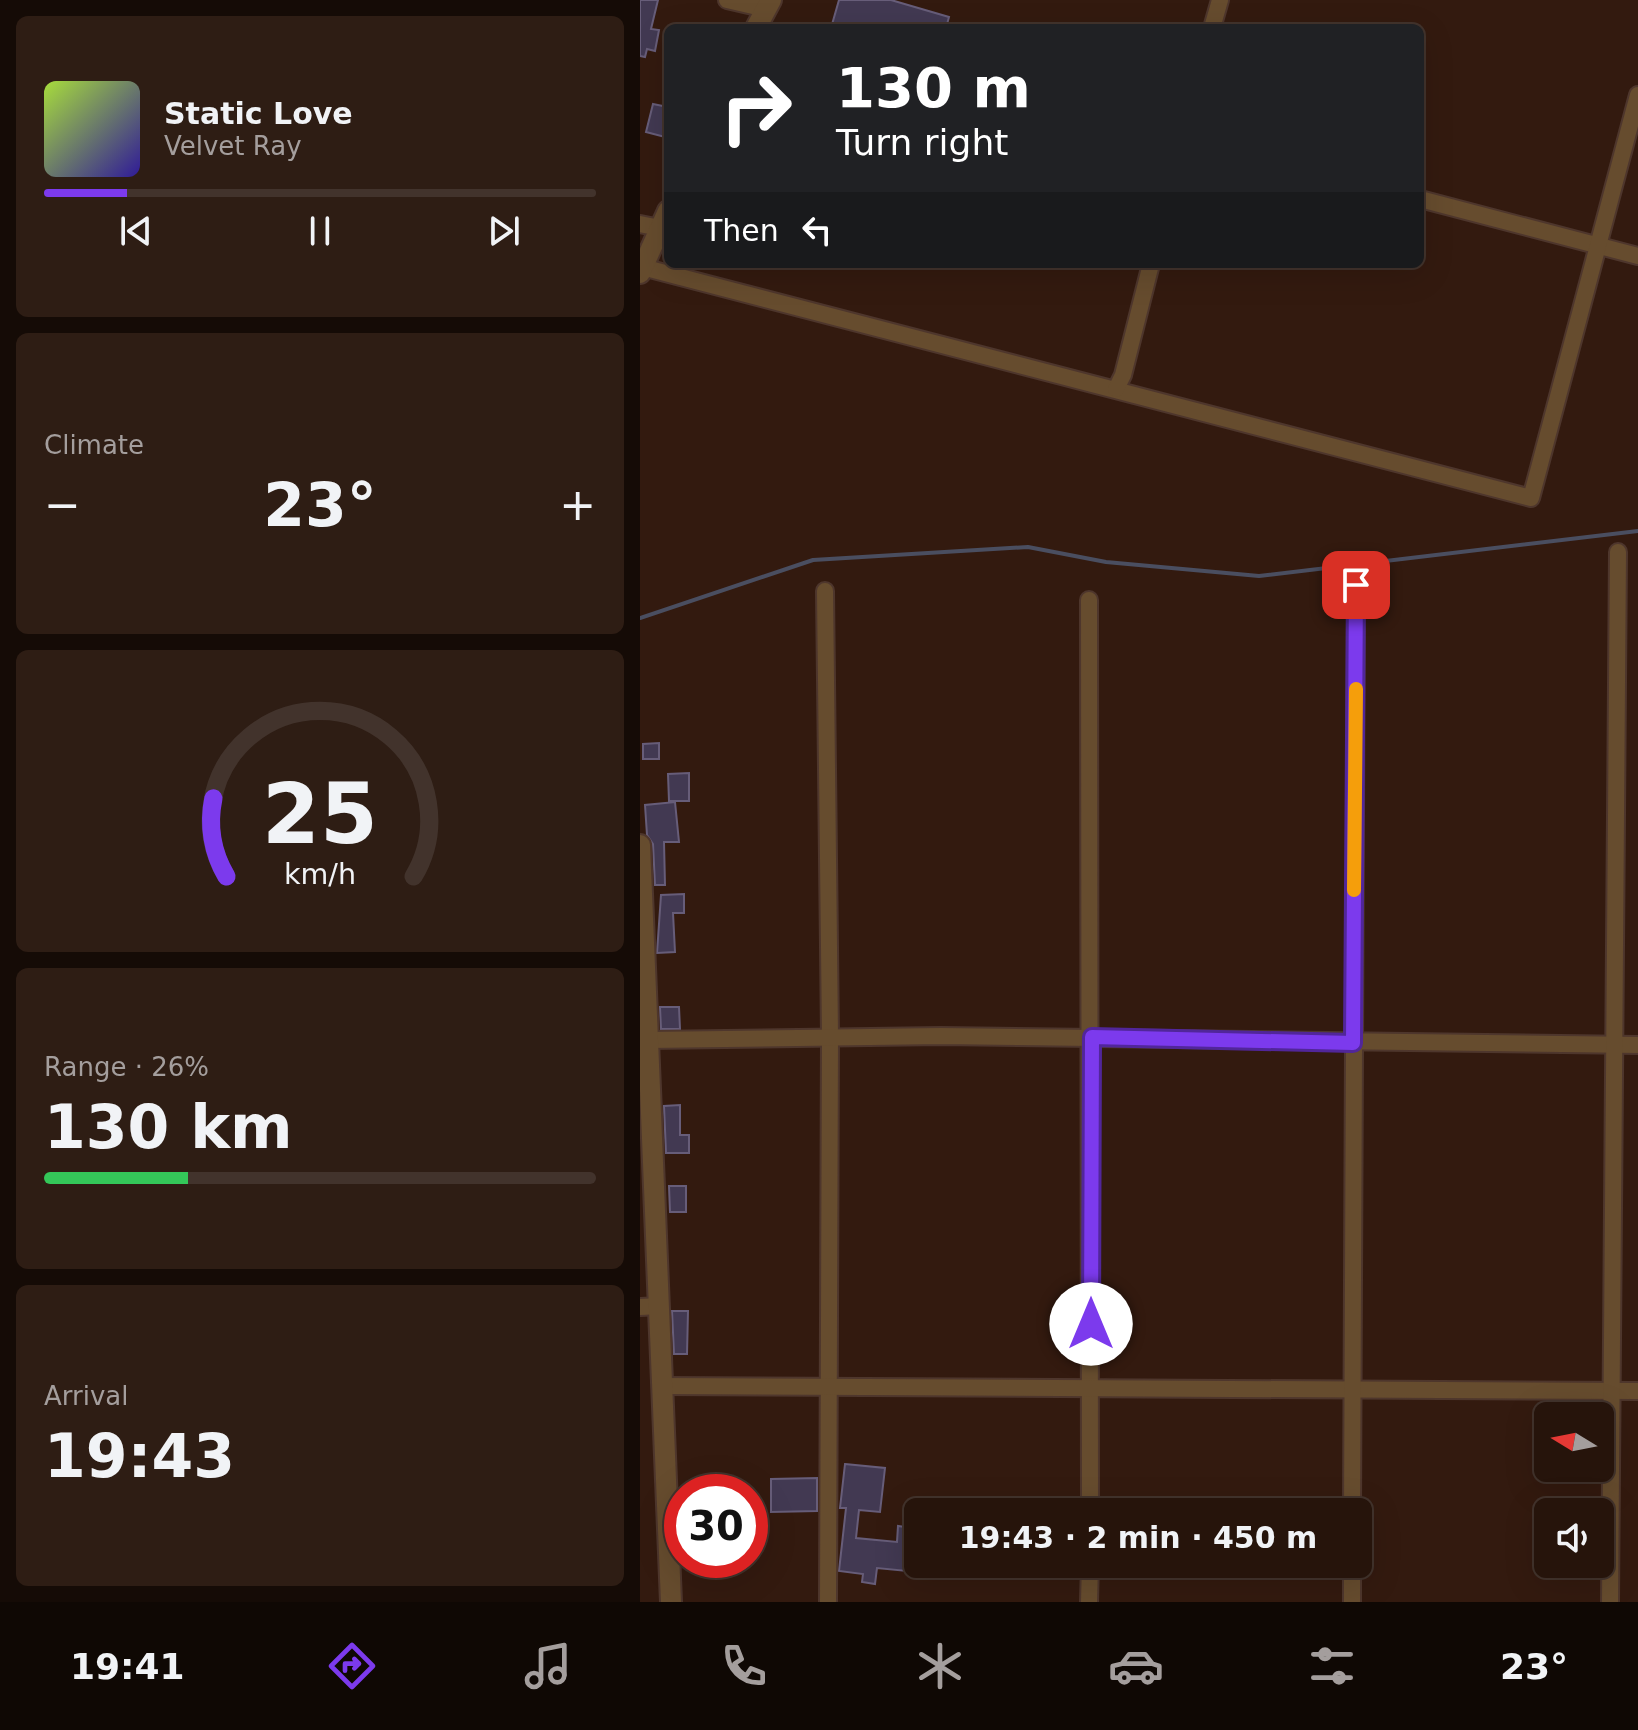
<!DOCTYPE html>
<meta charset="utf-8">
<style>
:root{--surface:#26140b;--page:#2e1d14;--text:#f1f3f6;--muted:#a49e9d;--line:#42332c;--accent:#7c3aed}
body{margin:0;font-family:"DejaVu Sans",sans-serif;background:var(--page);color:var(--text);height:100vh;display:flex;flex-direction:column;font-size:30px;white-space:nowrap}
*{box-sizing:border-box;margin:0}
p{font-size:26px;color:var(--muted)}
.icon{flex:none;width:44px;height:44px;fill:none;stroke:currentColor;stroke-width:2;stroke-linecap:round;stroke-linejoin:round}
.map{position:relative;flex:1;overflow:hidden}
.details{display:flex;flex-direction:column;gap:16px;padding:16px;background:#150b06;width:640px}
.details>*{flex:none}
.banner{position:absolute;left:24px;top:24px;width:760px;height:244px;border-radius:12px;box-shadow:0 8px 32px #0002,0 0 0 2px var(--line);background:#202124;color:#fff;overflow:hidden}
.needle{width:52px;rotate:280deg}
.buttons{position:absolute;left:894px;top:1402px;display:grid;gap:16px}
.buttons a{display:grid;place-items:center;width:80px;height:80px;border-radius:12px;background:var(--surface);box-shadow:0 8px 32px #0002,0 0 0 2px var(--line);font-size:40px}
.speed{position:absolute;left:24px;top:1474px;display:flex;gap:16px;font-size:40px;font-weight:700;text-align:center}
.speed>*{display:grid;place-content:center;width:104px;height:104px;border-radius:50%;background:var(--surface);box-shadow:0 8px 32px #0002,0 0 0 2px var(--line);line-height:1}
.speed .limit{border:12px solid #d22;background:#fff;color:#111}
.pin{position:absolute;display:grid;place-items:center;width:68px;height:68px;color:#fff;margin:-34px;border-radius:16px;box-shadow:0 4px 12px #0006}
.me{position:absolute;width:88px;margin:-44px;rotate:0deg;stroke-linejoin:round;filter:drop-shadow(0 0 6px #0008)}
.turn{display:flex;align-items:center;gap:28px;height:168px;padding:0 40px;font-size:36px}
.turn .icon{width:104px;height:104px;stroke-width:2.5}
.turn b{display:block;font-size:56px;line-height:68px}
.then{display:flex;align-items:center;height:76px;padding:0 40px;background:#0003;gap:16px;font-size:30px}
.big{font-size:60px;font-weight:700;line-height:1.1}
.details .widget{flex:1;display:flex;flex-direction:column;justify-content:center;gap:12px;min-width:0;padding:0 28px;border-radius:12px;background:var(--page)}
.details .dial{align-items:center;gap:0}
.dial svg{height:208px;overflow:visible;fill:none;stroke:var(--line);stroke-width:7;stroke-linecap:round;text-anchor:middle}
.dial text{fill:var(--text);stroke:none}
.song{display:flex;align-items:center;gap:24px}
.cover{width:96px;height:96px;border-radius:12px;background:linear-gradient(135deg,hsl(80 70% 55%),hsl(250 70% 35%))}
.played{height:8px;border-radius:4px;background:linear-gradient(90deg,var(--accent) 15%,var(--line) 15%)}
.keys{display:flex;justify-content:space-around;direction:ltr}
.heat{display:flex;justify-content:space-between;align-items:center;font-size:44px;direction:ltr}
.charge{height:12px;border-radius:6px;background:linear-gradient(90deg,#34c759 26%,var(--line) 0)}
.trip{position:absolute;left:264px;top:1498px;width:468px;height:80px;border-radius:12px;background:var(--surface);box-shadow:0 8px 32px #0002,0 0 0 2px var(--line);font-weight:700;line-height:80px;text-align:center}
.menu{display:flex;height:128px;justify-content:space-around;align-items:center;background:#0f0804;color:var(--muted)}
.menu .icon{width:56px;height:56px}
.menu .selected{color:var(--accent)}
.menu b{font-size:36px;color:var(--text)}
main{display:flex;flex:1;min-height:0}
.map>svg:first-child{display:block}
</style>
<main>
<section class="details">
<div class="widget">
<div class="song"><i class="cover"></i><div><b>Static Love</b><p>Velvet Ray</p></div></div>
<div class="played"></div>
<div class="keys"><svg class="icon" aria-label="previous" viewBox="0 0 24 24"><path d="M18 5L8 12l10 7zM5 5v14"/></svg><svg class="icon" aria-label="pause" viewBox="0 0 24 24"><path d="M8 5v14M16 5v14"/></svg><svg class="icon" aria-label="next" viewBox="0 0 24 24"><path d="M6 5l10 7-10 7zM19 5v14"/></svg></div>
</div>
<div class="widget"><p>Climate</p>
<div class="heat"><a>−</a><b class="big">23°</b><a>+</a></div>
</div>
<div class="widget dial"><svg viewBox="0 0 100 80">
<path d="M14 69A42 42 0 1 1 86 69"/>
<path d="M14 69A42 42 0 0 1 9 39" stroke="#7c3aed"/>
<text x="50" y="56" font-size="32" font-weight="700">25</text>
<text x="50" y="72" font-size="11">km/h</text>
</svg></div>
<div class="widget"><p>Range · 26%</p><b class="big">130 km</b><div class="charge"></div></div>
<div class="widget"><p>Arrival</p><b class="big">19:43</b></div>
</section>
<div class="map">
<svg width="998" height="1602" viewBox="0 0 998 1602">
<rect width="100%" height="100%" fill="#331a0f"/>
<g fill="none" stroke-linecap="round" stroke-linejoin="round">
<!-- stream -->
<polyline stroke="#4a4e60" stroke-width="4" points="0,618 173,560 388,547 466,562 619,576 998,531"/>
</g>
<!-- building -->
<g fill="#423952" stroke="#675d79" stroke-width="2">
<polygon points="0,0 18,0 11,29 19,30 15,51 7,49 5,57 0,56"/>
<polygon points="199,0 251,0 309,17 306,28 191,28"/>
<polygon points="13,104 28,107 25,137 6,132"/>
<polygon points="19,743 19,759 3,759 3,744"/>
<polygon points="49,773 49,801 29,801 28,774"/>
<polygon points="35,802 39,842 24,842 25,885 15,885 13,844 7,835 5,805"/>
<polygon points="44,894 44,913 33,913 35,952 17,953 21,895"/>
<polygon points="20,1007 39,1007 40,1029 21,1029"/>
<polygon points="40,1105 40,1135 49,1135 49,1153 26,1153 24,1106"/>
<polygon points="29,1186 46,1186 46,1212 30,1212"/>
<polygon points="32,1311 48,1311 47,1354 34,1354"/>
<polygon points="205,1464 245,1468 240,1512 219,1510 216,1538 257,1542 258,1526 272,1528 267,1571 237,1568 235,1584 222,1582 223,1574 199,1571 206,1508 200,1508"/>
<polygon points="177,1478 177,1511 131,1512 131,1479"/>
</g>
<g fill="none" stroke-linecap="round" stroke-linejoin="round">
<!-- minor casing -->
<g stroke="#4e362c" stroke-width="20">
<g id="minor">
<polyline points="87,0 126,9"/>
<polyline points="572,28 580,0"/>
<polyline points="780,199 998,256"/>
<polyline points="0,224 20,228"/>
<polyline points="2,267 891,498 998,95"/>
<polyline points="476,389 483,375 511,264"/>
<polyline points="185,591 190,1036 188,1602"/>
<polyline points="449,600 450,1512"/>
<polyline points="8,1040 301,1036 998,1045"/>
<polyline points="0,1307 20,1306"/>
<polyline points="21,1386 998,1391"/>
<polyline points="712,1512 716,585"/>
<polyline points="712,1564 712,1602"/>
<polyline points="449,1602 450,1564"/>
<polyline points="970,1602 978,552"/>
</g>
</g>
<!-- tertiary casing -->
<g stroke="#4e362c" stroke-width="24">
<g id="tertiary">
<polyline points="116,28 131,0"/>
<polyline points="0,273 28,211"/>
<polyline points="0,845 31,1602"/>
</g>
</g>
<!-- minor -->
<use href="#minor" stroke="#664c2e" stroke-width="16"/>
<!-- tertiary -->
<use href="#tertiary" stroke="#664c2e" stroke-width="20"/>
</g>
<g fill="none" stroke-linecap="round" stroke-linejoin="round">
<!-- route casing -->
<g stroke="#51269a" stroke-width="20">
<polyline id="route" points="451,1324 452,1037 713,1043 716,585"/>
</g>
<!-- route -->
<use href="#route" stroke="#7c3aed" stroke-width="14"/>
<!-- slow -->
<polyline stroke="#f59e0b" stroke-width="14" points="714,890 716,689"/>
</g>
</svg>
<div class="buttons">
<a><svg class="needle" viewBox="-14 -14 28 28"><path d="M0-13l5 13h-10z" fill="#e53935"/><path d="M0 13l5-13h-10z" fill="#a49e9d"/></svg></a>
<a><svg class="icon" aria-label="sound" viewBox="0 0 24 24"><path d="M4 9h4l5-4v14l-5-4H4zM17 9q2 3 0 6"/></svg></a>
</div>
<div class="speed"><div class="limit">30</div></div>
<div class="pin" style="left:716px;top:585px;background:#d93025"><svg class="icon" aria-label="arrive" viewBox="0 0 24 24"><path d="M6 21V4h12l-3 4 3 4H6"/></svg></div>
<svg class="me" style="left:451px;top:1324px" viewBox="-20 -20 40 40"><circle r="19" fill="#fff"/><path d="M0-13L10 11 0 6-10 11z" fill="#7c3aed"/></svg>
<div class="trip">19:43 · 2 min · 450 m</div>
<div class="banner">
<div class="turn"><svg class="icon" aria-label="right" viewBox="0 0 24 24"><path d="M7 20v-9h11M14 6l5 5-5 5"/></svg><div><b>130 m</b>Turn right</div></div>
<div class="then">Then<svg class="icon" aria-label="left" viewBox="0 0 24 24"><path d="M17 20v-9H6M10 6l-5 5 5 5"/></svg></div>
</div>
</div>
</main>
<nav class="menu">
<b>19:41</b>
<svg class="icon selected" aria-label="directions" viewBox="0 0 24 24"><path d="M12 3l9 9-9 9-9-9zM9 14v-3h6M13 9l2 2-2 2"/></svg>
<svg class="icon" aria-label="music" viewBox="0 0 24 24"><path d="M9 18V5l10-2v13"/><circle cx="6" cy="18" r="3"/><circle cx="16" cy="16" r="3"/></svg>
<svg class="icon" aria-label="phone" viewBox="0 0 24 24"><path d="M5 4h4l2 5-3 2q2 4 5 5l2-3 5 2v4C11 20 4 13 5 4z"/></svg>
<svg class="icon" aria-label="climate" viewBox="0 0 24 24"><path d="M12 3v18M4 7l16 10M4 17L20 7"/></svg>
<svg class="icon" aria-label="car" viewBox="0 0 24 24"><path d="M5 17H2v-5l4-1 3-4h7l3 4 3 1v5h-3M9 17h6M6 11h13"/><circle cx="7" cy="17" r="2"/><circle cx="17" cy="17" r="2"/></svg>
<svg class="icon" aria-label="filters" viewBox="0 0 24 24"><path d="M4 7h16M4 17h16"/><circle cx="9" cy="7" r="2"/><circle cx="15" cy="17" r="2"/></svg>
<b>23°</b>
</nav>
